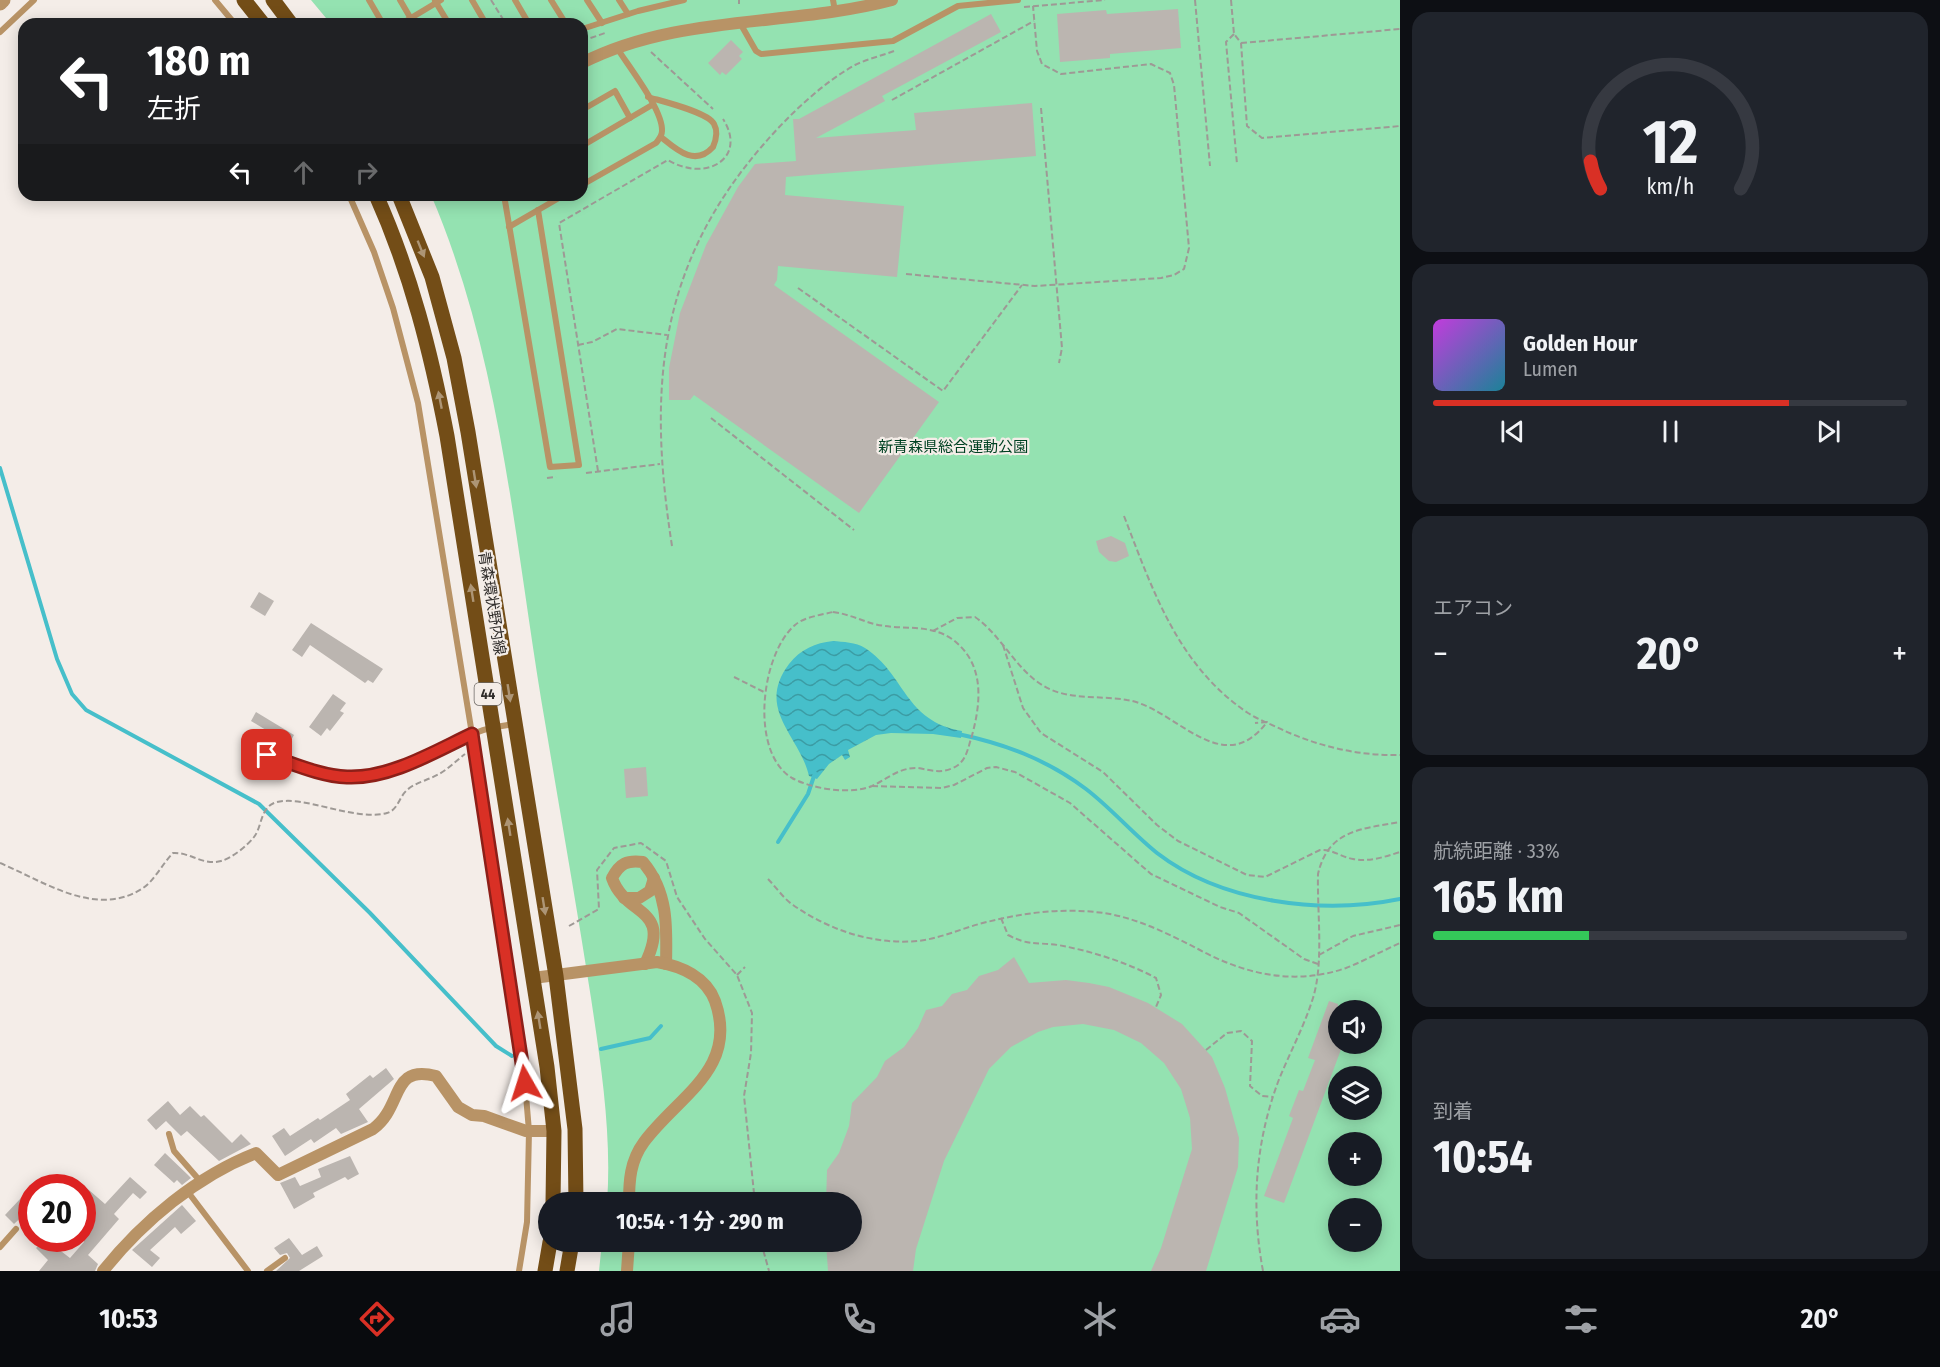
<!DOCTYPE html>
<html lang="ja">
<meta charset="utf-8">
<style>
:root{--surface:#171b24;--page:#20242c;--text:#f1f3f6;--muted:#9ea1a6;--line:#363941;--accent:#d93025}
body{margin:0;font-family:"Fira Sans Condensed","Noto Sans JP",sans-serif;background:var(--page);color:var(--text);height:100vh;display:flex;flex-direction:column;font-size:22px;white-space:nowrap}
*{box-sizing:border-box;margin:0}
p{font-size:20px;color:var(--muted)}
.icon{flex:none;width:33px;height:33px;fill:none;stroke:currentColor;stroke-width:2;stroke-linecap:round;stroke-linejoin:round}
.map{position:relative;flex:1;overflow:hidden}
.side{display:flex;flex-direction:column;gap:12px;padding:12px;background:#0d0f14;width:540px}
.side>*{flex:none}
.hud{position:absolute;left:18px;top:18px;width:570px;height:183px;border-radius:18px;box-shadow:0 3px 15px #0003;background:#202124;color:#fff;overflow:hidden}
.tools{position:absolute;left:1328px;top:1000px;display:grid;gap:12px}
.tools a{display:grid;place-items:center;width:54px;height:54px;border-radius:50%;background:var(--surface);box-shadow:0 3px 15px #0003;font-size:30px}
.speed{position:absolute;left:18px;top:1174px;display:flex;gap:12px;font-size:30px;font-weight:700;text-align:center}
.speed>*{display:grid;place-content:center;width:78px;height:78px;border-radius:50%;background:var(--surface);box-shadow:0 3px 15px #0003;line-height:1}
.speed .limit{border:9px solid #d22;background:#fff;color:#111}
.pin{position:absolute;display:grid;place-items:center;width:51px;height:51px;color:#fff;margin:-26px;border-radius:12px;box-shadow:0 3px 9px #0006}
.me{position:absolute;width:66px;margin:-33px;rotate:354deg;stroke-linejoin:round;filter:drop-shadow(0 0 4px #0008)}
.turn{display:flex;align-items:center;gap:21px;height:126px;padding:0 30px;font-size:27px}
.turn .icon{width:78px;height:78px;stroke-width:2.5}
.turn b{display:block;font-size:42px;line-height:51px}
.lanes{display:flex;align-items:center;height:57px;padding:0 30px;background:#0003;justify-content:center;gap:30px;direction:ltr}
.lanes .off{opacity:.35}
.big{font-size:45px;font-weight:700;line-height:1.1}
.side .card{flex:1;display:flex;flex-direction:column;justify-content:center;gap:9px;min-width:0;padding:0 21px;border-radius:18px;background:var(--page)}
.side .dial{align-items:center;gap:0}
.dial svg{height:156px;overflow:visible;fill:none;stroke:var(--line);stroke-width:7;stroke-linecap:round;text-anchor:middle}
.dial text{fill:var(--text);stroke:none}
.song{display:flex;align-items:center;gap:18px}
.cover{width:72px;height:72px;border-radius:9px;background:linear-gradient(135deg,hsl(290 70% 55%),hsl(190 70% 35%))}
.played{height:6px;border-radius:3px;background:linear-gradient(90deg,var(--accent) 75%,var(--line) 75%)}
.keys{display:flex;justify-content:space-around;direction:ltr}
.heat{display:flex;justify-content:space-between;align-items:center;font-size:33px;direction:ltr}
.charge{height:9px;border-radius:4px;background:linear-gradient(90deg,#34c759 33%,var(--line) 0)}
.trip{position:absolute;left:538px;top:1192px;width:324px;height:60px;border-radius:30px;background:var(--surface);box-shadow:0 3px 15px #0003;font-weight:700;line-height:60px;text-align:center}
.dock{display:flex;height:96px;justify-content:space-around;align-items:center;background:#090b0e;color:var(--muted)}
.dock .icon{width:42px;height:42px}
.dock .active{color:var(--accent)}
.dock b{font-size:27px;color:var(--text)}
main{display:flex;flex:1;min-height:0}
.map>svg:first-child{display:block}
</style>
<main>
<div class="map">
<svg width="1400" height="1271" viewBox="0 0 1400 1271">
<defs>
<pattern id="water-waves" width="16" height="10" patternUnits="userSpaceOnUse" patternTransform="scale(1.5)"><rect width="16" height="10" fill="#46bfca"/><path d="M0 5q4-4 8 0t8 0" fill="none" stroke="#3b9ca4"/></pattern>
</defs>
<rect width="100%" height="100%" fill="#f4ede8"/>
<!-- park -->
<path fill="#94e2b1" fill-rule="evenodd" d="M 311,0 L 1400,0 L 1400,1271 L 599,1271 L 602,1242 L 852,1242 L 852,1203 L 607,1203 C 612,1135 601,1065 591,998 C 577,908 561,818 546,728 C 515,550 503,363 431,195 L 582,195 L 582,24 L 331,24 ZM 1338,1011 L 1371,1011 L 1371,1044 L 1338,1044 ZM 1338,1077 L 1371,1077 L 1371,1110 L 1338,1110 ZM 1338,1143 L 1371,1143 L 1371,1176 L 1338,1176 ZM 1338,1209 L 1371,1209 L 1371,1242 L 1338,1242 Z"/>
<!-- water -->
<path fill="url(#water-waves)" d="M 833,641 C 843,642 856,642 865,648 C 906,675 904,721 962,731 L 961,738 L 933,734 L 891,733 L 876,735 L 848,750 L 850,757 L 845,760 L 842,755 L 829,764 L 817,779 L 809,776 C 800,736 755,709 789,664 C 801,649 815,643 833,641 Z"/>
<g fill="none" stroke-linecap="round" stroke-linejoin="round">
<!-- stream -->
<g stroke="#46bfca" stroke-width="4">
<polyline points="0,468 57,659 72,694 86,710 259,804 370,913 496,1046 512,1056"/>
<path d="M 958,734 C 1005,744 1046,759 1086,789 C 1111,808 1132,833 1157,853 C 1222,903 1322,915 1400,899"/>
<polyline points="778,842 808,794 815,773"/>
<polyline points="601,1049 650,1038 661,1026"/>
</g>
</g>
<!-- building -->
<g fill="#bbb5b0">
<polygon points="1178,9 1181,48 1110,54 1110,58 1060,62 1057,14 1106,10 1107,14"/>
<polygon points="991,14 1001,32 882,96 885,101 816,138 916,130 914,113 1032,103 1036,156 786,177 785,195 904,206 897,277 778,266 777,280 774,285 939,402 859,513 694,395 690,400 669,400 669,368 680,313 706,245 738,187 755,164 796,161 793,119 799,119"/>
<polygon points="731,40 743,52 739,56 742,59 726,75 722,72 720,75 708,63"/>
<polygon points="1111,536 1125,543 1129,556 1116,562 1109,561 1099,552 1096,541"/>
<polygon points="259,592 274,601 265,616 250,607"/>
<polygon points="311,623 383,669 373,683 368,680 365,683 310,645 302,657 292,650"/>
<polygon points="333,694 346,703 340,711 344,713 330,731 327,728 321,736 309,727"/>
<polygon points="256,712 294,735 289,744 251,721"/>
<polygon points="646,767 648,796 626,798 624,769"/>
<polygon points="1014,957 1029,983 1066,980 1089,983 1109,987 1148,1003 1182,1024 1212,1057 1225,1088 1239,1138 1238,1167 1206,1271 1151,1271 1161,1248 1192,1149 1190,1118 1181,1089 1164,1063 1141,1043 1114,1030 1083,1024 1053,1027 1038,1032 1011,1047 989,1069 944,1161 916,1249 913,1271 828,1271 826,1242 852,1242 852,1203 826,1203 827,1170 839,1153 849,1126 852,1103 877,1077 885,1061 904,1047 918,1028 926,1010 942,1006 952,994 967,990 979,976 998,970"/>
<polygon points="1329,1001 1338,1004 1338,1044 1343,1044 1284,1203 1264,1196 1293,1118 1289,1116 1299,1090 1303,1091 1315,1060 1308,1058"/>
<polygon points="386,1068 394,1079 359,1109 368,1122 341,1134 336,1128 314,1143 311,1139 285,1156 272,1136 284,1128 290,1136 318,1118 320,1120 350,1100 346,1094 370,1075 373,1078"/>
<polygon points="168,1101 180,1115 190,1106 201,1117 204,1115 232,1143 241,1134 251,1144 219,1161 187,1131 181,1136 166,1121 156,1130 147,1120"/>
<polygon points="165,1153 187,1174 191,1178 182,1185 177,1180 174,1183 154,1165"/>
<polygon points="350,1156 359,1174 348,1180 345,1177 313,1193 315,1197 294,1209 280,1183 295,1177 300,1186 321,1177 318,1169"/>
<polygon points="130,1177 147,1192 140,1199 133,1193 114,1214 119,1219 88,1255 98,1264 95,1271 39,1271 48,1260 36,1248 45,1239 70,1258 84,1242 82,1227 91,1216 82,1208 82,1184 105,1204"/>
<polygon points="21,1198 31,1208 14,1224 5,1215"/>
<polygon points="182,1205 196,1221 181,1234 175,1227 150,1250 160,1258 152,1267 132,1250"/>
<polygon points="289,1238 302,1255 317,1246 323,1256 299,1271 276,1271 290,1258 287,1253 280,1255 274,1248"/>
</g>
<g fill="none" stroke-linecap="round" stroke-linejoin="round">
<!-- path -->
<g stroke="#9e9995" stroke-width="2" stroke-dasharray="6 3" stroke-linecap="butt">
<polyline points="491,0 506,24"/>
<polyline points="739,0 739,4"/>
<polyline points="1195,0 1210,166"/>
<polyline points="1231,0 1234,34 1241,43 1247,126 1262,138 1400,126"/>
<polyline points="1024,7 1105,0"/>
<polyline points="1234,34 1226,42 1237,164"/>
<polyline points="582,41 605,33"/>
<polyline points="1241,43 1400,29"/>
<polyline points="651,52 713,109"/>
<polyline points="892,100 1034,21"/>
<polyline points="1041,108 1062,348 1059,363"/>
<polyline points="906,274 1035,286 1161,278 1174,275 1184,269 1189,248 1174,85 1170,73 1151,64 1061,74 1042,64 1037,51 1033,6"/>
<polyline points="798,288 943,391 1022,285"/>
<polyline points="578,345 592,342 617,329 667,335"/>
<polyline points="711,418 854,530"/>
<path d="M 598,471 L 559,223 L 668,160 C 706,183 748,158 723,119"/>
<polyline points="586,473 660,464"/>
<polyline points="547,478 556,477"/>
<path d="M 1124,516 C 1153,591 1178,666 1248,713 C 1259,720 1273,725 1285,731 C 1321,747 1360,756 1400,755"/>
<path d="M 672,546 C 648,392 656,268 763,145 C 788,116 821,84 855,65 C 867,59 881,56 894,51"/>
<path d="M 833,612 C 851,614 867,624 885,626 C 907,629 932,625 952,639 C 986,664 981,704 971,739 C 967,751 966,762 953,768 C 940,774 931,770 918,768 C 900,767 887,779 872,786 C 851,795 812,789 792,778 C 749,752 761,654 795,625 C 804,617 821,615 833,612 Z"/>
<path d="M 933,631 L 957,618 L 975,617 C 1001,635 1015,668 1042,685 C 1067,701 1100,695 1127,700 C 1175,707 1222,782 1267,722 L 1255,723"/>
<path d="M 1003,645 L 1023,708 L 1041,733 L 1103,772 L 1157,825 L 1178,841 L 1247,875 L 1265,877 L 1320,850 C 1332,849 1341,857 1353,859 C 1370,862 1384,857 1400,852"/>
<polyline points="734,677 764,692"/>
<polyline points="872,786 942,788 954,785 987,768 996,767 1015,772 1070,803 1151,874 1220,907 1239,913 1304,959 1318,964"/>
<path d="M 0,863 C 43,881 97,919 143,888 C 154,881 163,863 173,853 C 190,852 203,866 221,861 C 232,858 247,846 254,837 C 262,827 260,809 274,803 C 301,793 353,822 387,813 C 398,810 399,797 407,790 C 416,782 429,780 439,774 C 448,769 456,761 465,754"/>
<path d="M 768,879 C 776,887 783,898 793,905 C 829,930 873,945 917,941 C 938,939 958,930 979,924 C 1017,914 1055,908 1095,912 C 1131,915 1167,933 1198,949 C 1244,974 1294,986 1346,968 C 1364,961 1382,951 1400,943"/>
<path d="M 1001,918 L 1008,935 C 1029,946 1036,942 1058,945 C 1091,951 1126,962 1156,978 L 1161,995 L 1156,1007"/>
<polyline points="569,926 599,909 597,870 614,848 641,843 666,861 677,897 705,939 737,975 752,1013 751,1053 744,1096 755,1203"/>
<polyline points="1319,955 1353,936 1400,925"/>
<polyline points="737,975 745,967"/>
<polyline points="1206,1050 1227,1033 1241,1031 1252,1041 1250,1086 1262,1096 1273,1097"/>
<polyline points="761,1242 769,1271"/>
<path d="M 1263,1271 C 1251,1207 1255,1144 1278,1082 C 1289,1054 1304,1027 1313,998 C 1324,962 1317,912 1318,874 C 1328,830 1361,829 1400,822"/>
</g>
<!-- service -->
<g stroke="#b89366" stroke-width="6">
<polyline points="215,0 235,24"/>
<polyline points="369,0 383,24"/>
<polyline points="400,0 414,24"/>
<polyline points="472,0 486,24"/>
<polyline points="515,0 529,24"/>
<polyline points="551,0 566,24"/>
<polyline points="587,0 602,23"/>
<polyline points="619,0 628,14"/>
<polyline points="833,0 835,11"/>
<polyline points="435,1 449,24"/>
<polyline points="740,23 756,51 761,54 893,41 958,6 1018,0"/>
<polyline points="401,24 441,0"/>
<polyline points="582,29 638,11 684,0"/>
<polyline points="0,32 34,0"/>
<path d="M 648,97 C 661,101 708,112 714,124 C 718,131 716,140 713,147 C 695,167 677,150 661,137"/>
<polyline points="582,110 615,91 630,118"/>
<polyline points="582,146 652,105"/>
<path d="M 582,185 L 656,143 C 659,139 662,136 662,131 C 663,110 629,67 617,48"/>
<polyline points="349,195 374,252 393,308 418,403 472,734 523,1060 529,1131 527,1222 519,1271"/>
<polyline points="504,195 550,467 579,465 538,210"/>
<polyline points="509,227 564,195"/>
<path d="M 267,755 C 292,764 321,777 347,777 C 393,778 436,748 478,732 C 489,727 502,726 514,724"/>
<polyline points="169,1134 174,1151 201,1182"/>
<polyline points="188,1192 248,1271"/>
<polyline points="0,1247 16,1229"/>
<polyline points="267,1271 285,1258"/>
</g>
<!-- minor -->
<g stroke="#b89366" stroke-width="12">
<path d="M 582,63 C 678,14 790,27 892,0"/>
<polyline points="624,898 639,898 650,891 654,878"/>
<path d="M 645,964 C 673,906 626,918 612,878 C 620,863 627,860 643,862 C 668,892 667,926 666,964"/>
<path d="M 533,978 L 657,962 C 681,966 706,977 715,1001 C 739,1069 678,1096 644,1142 C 630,1161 629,1181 629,1203"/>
<path d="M 103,1271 C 143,1221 197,1176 256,1153 L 278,1175 L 373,1129 C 404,1106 390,1064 436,1076 L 458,1107 L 472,1115 L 484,1116 L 526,1131 L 554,1131"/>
<polyline points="627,1271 629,1242"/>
</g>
<!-- tertiary -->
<polyline stroke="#b89366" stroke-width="15" points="0,3 3,0"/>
<!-- primary -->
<g stroke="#734d17" stroke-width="15">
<polyline points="244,0 263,24"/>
<polyline points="273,0 291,24"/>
<path d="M 376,195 C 411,273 431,353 447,436 L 547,1067 L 554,1131 L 553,1203"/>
<polyline points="399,195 432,277 454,358 468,432 556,976 575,1129 576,1203"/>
<polyline points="545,1271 550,1242"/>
<polyline points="567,1271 572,1242"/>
</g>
</g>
<!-- one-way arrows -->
<defs><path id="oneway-solid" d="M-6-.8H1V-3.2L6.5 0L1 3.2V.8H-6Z" transform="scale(1.5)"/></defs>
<g fill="#ad9575">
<use href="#oneway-solid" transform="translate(421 249) rotate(68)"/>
<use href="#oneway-solid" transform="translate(440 400) rotate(-101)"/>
<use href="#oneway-solid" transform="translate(475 479) rotate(81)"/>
<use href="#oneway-solid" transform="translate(472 593) rotate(-99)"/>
<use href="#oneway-solid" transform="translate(509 693) rotate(81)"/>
<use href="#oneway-solid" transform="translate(509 827) rotate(-99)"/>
<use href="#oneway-solid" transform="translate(544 906) rotate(81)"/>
<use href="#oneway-solid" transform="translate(539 1020) rotate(-99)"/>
</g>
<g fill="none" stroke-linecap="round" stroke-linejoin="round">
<!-- route casing -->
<g stroke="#8d1f18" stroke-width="15">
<path id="route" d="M 267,755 C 292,763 320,776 347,777 C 389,779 434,752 472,734 L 525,1083"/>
</g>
<!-- route -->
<use href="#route" stroke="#d93025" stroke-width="10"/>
</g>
<g text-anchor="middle" stroke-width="4.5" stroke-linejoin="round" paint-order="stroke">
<!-- shield labels -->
<rect fill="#f4ede8" stroke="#6b6764" stroke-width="1.5" x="474.5" y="683" width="27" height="22" rx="4.5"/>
<g font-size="14" font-weight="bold" fill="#302d2b">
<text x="488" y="699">44</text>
</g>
<!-- park labels -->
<g font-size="15" fill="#004223" stroke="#f4ede8">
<text x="953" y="452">新青森県総合運動公園</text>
</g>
<!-- street labels -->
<g font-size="15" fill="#302d2b" stroke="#f4ede8">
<text transform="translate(492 603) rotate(81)" y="5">青森環状野内線</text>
</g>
</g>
</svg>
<div class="tools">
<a><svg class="icon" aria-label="sound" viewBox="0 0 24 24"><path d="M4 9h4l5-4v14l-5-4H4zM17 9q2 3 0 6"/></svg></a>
<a><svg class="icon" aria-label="layers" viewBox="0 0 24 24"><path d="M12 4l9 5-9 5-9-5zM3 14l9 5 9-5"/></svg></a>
<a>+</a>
<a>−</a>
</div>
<div class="speed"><div class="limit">20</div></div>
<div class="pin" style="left:267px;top:755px;background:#d93025"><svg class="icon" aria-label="arrive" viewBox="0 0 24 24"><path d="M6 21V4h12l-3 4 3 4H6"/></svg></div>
<svg class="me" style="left:525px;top:1083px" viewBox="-20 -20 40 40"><path d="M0-17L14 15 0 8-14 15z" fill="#d93025" stroke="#fff" stroke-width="4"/></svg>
<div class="trip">10:54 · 1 分 · 290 m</div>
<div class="hud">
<div class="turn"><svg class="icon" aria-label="left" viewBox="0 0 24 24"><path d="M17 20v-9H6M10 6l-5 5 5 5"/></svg><div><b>180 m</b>左折</div></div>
<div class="lanes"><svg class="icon" aria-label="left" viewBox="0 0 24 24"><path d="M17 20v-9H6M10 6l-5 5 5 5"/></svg><svg class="icon off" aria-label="ahead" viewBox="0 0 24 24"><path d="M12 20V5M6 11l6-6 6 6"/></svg><svg class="icon off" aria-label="right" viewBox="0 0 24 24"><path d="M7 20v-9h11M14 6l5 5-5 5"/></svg></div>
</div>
</div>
<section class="side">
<div class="card dial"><svg viewBox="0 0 100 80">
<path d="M14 69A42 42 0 1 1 86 69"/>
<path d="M14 69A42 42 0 0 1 9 55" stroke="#d93025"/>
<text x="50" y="56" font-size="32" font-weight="700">12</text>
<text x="50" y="72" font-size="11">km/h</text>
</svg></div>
<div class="card">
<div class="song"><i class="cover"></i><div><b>Golden Hour</b><p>Lumen</p></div></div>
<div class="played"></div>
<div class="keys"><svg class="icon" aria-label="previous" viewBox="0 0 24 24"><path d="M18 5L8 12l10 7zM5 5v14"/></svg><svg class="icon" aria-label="pause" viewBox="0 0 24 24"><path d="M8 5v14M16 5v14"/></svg><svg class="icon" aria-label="next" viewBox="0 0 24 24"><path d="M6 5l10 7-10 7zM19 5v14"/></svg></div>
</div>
<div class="card"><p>エアコン</p>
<div class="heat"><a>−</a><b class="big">20°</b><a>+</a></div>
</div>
<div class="card"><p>航続距離 · 33%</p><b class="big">165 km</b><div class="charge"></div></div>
<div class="card"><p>到着</p><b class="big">10:54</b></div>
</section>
</main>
<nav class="dock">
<b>10:53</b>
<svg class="icon active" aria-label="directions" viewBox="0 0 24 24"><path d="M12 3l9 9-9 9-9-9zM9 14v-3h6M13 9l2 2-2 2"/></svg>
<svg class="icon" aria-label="music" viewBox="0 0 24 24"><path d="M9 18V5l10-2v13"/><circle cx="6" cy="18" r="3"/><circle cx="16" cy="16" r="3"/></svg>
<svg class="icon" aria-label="phone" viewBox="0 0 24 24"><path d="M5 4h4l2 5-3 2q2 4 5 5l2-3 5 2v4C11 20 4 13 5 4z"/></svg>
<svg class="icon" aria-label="climate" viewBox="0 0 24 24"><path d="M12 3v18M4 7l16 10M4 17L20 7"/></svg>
<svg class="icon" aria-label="car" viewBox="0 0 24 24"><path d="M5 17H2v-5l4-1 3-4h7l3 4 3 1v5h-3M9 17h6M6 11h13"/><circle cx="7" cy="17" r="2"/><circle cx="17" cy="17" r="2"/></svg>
<svg class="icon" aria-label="filters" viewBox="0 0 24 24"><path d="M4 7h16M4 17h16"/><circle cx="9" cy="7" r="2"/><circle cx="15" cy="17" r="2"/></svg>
<b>20°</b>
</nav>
